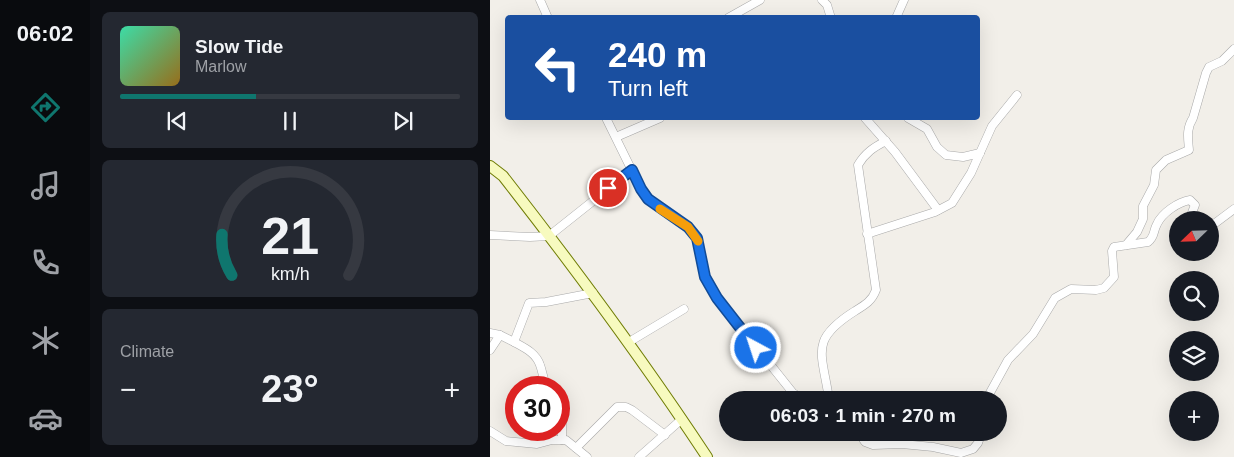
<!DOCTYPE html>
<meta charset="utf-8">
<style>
:root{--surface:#171b24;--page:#242831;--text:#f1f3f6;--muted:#9ea1a6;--line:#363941;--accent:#0f766e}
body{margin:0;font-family:Arial,sans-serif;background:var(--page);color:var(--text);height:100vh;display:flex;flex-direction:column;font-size:19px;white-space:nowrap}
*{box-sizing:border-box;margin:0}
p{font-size:16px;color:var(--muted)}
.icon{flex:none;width:28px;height:28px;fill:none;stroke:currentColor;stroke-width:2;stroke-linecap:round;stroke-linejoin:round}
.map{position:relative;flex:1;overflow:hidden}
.panel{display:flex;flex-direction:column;gap:12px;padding:12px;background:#0d0f14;width:400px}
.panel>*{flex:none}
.banner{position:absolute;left:15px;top:15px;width:475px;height:105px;border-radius:5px;box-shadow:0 5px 20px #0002;background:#1a4fa0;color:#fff;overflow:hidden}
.needle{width:32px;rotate:247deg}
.tools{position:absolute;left:679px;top:211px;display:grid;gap:10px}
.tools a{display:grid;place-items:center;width:50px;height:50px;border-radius:50%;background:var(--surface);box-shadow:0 5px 20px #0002;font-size:25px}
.speed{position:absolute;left:15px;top:376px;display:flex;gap:10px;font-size:25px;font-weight:700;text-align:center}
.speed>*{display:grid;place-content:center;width:65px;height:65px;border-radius:50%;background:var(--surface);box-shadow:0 5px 20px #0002;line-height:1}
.speed .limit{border:8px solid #d22;background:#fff;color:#111}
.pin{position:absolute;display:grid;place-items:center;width:42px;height:42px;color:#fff;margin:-21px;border:2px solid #fff;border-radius:50%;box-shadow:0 1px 5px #0007}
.me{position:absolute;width:55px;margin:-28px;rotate:320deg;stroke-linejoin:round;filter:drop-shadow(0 0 4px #0008)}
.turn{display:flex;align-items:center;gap:18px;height:105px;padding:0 20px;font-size:22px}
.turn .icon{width:65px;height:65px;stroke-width:2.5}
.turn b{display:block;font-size:35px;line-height:42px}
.big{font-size:38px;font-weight:800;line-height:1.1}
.panel .card{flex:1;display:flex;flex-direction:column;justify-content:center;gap:8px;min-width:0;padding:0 18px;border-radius:8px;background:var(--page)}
.panel .dial{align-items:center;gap:0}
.dial svg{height:130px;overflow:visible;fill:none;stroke:var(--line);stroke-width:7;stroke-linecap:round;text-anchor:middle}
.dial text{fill:var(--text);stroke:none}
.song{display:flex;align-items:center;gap:15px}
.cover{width:60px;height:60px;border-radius:8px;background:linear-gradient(135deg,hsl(160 70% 55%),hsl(40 70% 35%))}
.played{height:5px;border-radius:2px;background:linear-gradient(90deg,var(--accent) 40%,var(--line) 40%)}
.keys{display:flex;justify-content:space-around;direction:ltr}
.heat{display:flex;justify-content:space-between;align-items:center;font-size:28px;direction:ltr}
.trip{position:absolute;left:229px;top:391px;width:288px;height:50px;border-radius:25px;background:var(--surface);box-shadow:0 5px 20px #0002;font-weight:800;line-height:50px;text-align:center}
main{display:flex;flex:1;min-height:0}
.menu{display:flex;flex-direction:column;width:90px;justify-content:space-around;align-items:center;background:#090b0e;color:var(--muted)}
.menu .icon{width:35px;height:35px}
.menu .active{color:var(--accent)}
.menu b{font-size:22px;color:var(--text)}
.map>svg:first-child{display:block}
</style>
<main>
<nav class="menu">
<b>06:02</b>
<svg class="icon active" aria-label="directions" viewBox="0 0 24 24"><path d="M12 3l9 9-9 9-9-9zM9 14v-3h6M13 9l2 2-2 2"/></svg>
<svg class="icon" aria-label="music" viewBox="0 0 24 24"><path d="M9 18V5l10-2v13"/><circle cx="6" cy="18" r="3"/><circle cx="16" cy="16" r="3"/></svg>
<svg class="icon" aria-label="phone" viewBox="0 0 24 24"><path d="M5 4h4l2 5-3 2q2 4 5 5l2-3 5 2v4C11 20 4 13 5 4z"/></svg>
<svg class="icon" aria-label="climate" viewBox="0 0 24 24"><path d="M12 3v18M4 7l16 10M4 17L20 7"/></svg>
<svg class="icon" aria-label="car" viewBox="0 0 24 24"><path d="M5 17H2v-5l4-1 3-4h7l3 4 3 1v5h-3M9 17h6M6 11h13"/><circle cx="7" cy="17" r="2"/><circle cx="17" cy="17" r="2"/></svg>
</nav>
<section class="panel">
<div class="card">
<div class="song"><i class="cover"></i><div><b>Slow Tide</b><p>Marlow</p></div></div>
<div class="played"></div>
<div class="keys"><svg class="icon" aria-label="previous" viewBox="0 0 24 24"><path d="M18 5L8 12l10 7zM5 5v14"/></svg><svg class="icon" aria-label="pause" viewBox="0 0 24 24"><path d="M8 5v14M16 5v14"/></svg><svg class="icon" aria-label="next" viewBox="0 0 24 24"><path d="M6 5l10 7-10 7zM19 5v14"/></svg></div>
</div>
<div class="card dial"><svg viewBox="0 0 100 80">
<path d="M14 69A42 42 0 1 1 86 69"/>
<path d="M14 69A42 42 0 0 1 8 44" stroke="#0f766e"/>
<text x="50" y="56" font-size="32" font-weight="700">21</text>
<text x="50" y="72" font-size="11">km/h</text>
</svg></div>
<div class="card"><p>Climate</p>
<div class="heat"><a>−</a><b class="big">23°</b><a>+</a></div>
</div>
</section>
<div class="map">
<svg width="744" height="457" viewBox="0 0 744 457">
<rect width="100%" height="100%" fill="#f2efe9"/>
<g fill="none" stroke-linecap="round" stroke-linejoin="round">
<!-- street casing -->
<g stroke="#a9a9a9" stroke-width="9">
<g id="street">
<polyline points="50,0 58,18"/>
<polyline points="332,0 337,5 341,18"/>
<polyline points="238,18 270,0"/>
<polyline points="406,18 414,0"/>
<polyline points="116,118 151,189 166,206 198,227 207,238 215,277 227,298 303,393 308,396 343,400"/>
<polyline points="375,118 405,152 448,210"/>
<polyline points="418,118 437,129 447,147 456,155 473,157 490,153"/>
<polyline points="126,137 170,118"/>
<polyline points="720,227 744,209"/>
<polyline points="377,234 445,212 462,203 481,173 502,126 527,95"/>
<polyline points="0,235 40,237 59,236 142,170"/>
<path d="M 636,245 L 647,232 L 653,219 L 653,206 L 664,185 L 666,170 L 676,160 L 699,150 C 698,138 696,129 703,118 L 716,73 L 719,67 L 732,61 L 744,49"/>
<polyline points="699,252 703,256 708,255 710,252"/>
<polyline points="0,333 10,335 24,342 39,303 56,302 103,293"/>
<path d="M 24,342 C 35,348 46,353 50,365 C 53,373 53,380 58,388"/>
<polyline points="139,342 194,309"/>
<polyline points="0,350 10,335"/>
<path d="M 339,399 C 332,352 319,340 365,311 C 375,305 382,301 386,290 L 368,165 C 375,153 384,147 396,141"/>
<path d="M 496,400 L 518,360 L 543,334 L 565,298 L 581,289 L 606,290 L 614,288 L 624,277 L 622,251 L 624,247 L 658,242 C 665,237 663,231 667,224 C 672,213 688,202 700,200 L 705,205 L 699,220"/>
<polyline points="69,408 72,415 72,440"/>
<polyline points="0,431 16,441 47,444 62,440 76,440 97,457"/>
<polyline points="368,432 375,442 383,445 412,444 443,447 471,453 483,449 488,443 492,432"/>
<polyline points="86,448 127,407 136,407 142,410 175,435"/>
<polyline points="149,457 192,419"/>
</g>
</g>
<!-- secondary casing -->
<g stroke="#707d05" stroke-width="12">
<path id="secondary" d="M 0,166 L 13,176 C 84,267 153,360 217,457"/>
</g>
<!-- street -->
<use href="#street" stroke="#fff" stroke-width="8"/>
<!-- secondary -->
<use href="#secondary" stroke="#f7fabf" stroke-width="10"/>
</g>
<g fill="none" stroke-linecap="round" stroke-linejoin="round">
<!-- route casing -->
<g stroke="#114b97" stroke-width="12">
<polyline id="route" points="118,188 142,170 151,189 158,199 198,227 207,238 215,277 227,298 266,348"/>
</g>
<!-- route -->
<use href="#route" stroke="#1a73e8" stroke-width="9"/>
<!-- slow -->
<polyline stroke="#f59e0b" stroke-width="9" points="170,209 198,227 208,241"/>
</g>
</svg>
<div class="tools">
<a><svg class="needle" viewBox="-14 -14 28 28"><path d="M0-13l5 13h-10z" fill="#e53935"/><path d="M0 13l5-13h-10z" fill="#9ea1a6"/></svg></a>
<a><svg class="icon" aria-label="search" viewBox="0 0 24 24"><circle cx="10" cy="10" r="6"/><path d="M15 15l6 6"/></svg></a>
<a><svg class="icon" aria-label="layers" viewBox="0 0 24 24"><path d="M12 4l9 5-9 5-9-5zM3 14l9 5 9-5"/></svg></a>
<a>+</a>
</div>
<div class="speed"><div class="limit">30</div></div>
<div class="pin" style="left:118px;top:188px;background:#d93025"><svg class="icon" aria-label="arrive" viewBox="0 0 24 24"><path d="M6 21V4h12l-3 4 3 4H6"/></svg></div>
<svg class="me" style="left:266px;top:348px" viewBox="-20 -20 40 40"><circle r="17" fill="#1a73e8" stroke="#fff" stroke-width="3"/><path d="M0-11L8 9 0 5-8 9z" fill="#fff"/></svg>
<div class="trip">06:03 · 1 min · 270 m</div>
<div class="banner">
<div class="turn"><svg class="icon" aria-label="left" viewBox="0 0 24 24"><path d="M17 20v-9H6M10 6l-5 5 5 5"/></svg><div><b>240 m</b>Turn left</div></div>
</div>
</div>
</main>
